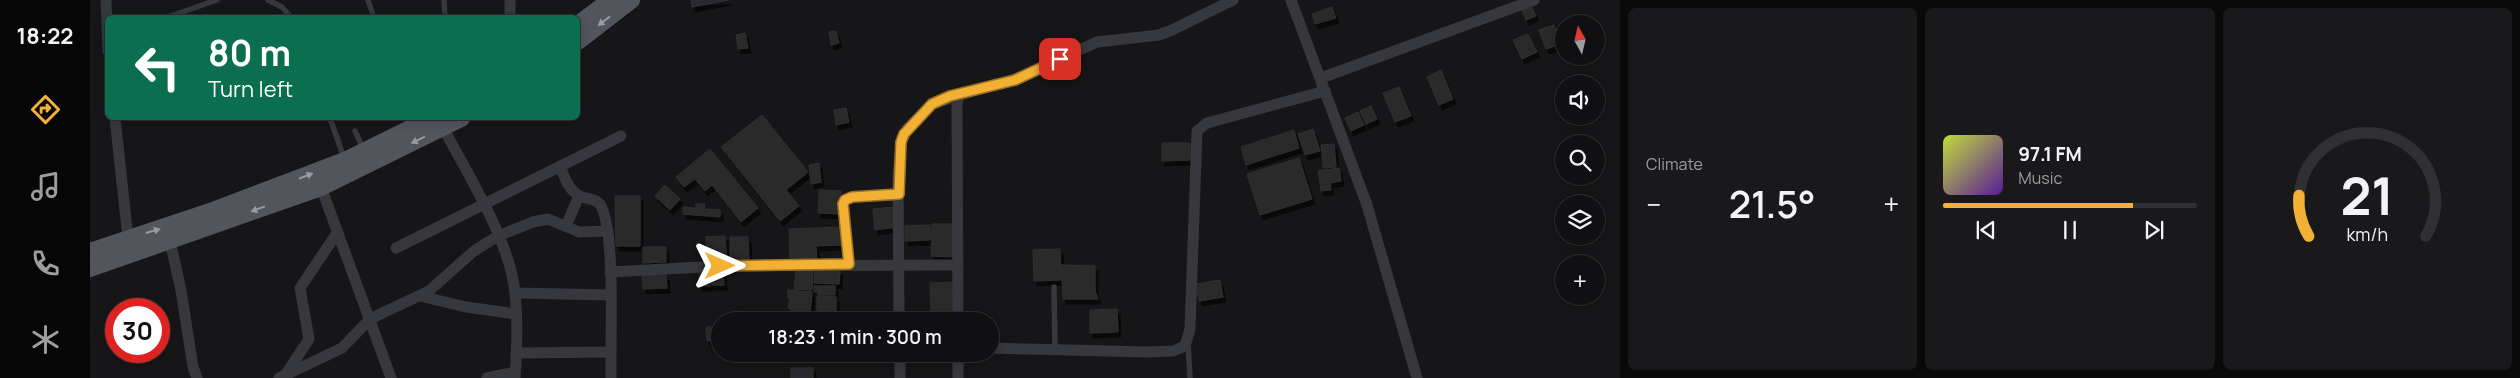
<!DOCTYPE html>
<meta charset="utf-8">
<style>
:root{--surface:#101012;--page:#19191b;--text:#f1f3f6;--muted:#9c9d9f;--line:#303032;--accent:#f2b134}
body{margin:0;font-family:Manrope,sans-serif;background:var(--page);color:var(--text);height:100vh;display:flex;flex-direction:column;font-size:19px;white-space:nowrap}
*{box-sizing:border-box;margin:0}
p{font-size:16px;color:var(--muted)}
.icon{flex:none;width:28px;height:28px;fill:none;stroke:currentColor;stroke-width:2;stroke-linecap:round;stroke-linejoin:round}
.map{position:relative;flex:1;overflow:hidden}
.drawer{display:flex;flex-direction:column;gap:8px;padding:8px;background:#09090a;width:900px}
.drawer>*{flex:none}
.hud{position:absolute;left:15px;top:15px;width:475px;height:105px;border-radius:8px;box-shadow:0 2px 12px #0003,0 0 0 1px var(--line);background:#0b6e4f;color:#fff;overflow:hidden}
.needle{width:32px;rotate:352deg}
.tools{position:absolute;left:1465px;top:15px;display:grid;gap:10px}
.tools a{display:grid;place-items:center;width:50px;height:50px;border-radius:50%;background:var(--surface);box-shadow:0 2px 12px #0003,0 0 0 1px var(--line);font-size:25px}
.speed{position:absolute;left:15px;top:298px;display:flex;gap:10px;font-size:25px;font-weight:700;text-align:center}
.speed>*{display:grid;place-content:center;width:65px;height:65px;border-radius:50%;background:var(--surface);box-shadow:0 2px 12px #0003,0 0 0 1px var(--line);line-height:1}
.speed .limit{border:8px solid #d22;background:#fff;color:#111}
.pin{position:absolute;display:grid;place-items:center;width:42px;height:42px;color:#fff;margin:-21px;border-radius:10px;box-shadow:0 2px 8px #0006}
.me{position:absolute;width:55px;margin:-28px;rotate:90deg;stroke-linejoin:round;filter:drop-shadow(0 0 4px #0008)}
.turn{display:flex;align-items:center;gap:18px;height:105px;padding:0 20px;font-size:22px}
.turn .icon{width:65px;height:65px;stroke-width:2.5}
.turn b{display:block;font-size:35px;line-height:42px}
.big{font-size:38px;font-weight:600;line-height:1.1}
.drawer .tile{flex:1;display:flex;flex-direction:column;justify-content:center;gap:8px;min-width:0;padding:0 18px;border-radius:8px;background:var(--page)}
.drawer .dial{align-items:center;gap:0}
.dial svg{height:130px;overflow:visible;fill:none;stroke:var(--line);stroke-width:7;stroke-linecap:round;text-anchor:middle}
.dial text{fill:var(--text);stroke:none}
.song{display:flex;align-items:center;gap:15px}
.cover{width:60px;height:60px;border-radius:8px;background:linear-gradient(135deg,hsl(70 70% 55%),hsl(270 70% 35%))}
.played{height:5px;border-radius:2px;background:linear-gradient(90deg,var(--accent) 75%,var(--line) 75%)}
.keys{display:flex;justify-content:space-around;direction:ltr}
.heat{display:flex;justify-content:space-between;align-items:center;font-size:28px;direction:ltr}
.drawer .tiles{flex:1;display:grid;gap:8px;grid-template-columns:repeat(3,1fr)}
.trip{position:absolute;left:621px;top:312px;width:288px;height:50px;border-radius:25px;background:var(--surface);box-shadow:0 2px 12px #0003,0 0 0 1px var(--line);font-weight:600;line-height:50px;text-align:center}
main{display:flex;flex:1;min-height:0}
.menu{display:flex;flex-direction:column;width:90px;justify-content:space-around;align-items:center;background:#060607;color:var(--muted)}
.menu .icon{width:35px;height:35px}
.menu .active{color:var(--accent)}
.menu b{font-size:22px;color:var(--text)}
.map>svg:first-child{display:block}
</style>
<main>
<nav class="menu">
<b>18:22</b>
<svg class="icon active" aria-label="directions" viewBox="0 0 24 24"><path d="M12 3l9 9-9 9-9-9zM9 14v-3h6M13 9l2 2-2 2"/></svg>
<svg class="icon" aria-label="music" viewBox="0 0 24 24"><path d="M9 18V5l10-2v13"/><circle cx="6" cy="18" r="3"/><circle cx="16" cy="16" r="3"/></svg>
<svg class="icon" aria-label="phone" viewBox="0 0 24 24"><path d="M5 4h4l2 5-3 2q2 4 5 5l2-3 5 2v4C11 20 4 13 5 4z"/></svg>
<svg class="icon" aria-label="climate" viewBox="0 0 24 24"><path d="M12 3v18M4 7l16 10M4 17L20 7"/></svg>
</nav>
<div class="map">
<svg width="1530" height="378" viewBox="0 0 1530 378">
<defs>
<filter id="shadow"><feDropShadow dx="3" dy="5" stdDeviation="0" flood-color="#0009"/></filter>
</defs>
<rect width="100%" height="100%" fill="#161618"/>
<!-- building -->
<g fill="#29292c" stroke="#303034" filter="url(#shadow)">
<polygon points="601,0 639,0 602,7"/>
<polygon points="1440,3 1446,16 1436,20 1431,7"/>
<polygon points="1242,7 1246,18 1225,24 1222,14"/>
<polygon points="1464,25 1471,44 1456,49 1449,30"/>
<polygon points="746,31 749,43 741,45 739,32"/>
<polygon points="655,33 658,48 648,49 646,35"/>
<polygon points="1438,34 1447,52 1432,59 1423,40"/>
<polygon points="1351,70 1363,99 1349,105 1337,77"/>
<polygon points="1309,87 1321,116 1305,122 1293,93"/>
<polygon points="1281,106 1287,119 1276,124 1270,111"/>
<polygon points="756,108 759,122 746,125 744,110"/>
<polygon points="1268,112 1274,125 1261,131 1255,118"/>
<polygon points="672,115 718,172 696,190 709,206 690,221 631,147"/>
<polygon points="1223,129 1230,151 1215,155 1208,134"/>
<polygon points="1204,130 1209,148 1156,165 1151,147"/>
<polygon points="1072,143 1100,143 1100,160 1072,161"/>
<polygon points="1244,144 1246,167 1233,168 1231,145"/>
<polygon points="620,149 668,208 651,222 622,185 615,191 605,179 594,187 586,177"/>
<polygon points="1209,158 1222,199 1170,215 1157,174"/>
<polygon points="729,163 731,182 721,184 719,165"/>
<polygon points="1249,168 1251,181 1240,183 1241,190 1231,191 1228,171"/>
<polygon points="575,185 590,199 580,210 565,196"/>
<polygon points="729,190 751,191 750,214 728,213"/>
<polygon points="525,196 550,196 550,246 526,246"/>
<polygon points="606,204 615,204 614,209 630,210 630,217 593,214 593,207 606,208"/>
<polygon points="804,207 807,227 785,230 783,209"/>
<polygon points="842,224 864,224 864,257 841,256"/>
<polygon points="840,225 840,240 815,241 815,226"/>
<polygon points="750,227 751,245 726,246 727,261 700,262 699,229"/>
<polygon points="635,236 637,263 617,264 616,237"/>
<polygon points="640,237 658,237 659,262 640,262"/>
<polygon points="553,247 576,247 576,262 553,263"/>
<polygon points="970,249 971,280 944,281 943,250"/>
<polygon points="971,265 1005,266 1005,291 1008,299 973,299"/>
<polygon points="725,269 750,270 749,284 724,283"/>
<polygon points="633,270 634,285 622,285 622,271"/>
<polygon points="706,270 723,271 722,290 704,289"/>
<rect x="609" y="271" width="11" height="15"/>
<polygon points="552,275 576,275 577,288 553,289"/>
<polygon points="1130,280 1133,297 1109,301 1106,284"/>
<polygon points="865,282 866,319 841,320 840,283"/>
<polygon points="724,286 745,286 745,295 728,295 728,292 724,292"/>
<polygon points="698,290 722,292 720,314 701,312 701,308 698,308 700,298 698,298"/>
<polygon points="727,296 746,297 746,317 727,317"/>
<polygon points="1027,309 1028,332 1000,333 1000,310"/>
<polygon points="703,314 724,315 724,321 703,321"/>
<polygon points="727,318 746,318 745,321 727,321"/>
<polygon points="616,327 626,327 627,340 617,341"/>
<rect x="701" y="368" width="22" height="10"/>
</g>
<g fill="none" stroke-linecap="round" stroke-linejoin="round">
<!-- lane -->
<g stroke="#37383d" stroke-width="5.5">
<polyline points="178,0 192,7 202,18"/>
<polyline points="278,0 284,18"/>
<polyline points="354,0 355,18"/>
<polyline points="75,18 127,0"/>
<polyline points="240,118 254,158"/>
<polyline points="265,131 274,150"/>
<polyline points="964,287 965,350"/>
<polyline points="1098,342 1100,378"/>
</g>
<!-- street -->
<g stroke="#37383d" stroke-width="11">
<polyline points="16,0 18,51"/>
<polyline points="1201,0 1277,205 1327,378"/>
<polyline points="420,18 420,0"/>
<polyline points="1231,78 1444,0"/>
<polyline points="25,118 38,238"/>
<path d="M 350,122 C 375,170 420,239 425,293 C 428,321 427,350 425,378"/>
<path d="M 470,166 C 474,176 478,189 488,195 C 495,200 506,197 511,206 C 526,235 520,341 521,378"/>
<polyline points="231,187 301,378"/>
<polyline points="476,226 489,196"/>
<polyline points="80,241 91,290 103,367 107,378"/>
<polyline points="306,248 531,136"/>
<polyline points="759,264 753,204 755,200 763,197 809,195"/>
<polyline points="520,272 630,266 868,265"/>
<polyline points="425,293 520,295"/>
<polyline points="330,296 376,307 426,314"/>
<polyline points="809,321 808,176 811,142 818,128 842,104 870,95"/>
<polyline points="868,321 867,102 870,95 925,79 1007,42 1069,35 1082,30 1143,0"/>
<polyline points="900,348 1058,352 1083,351 1095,346 1100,329 1107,131 1117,123 1235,91"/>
<polyline points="426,353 521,352"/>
<polyline points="810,354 810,378"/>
<polyline points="196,374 219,339 210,288 247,233"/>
<polyline points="189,378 252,348 280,319 339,291 384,251 408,236 443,222 458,219 489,232 518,231"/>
<polyline points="397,378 425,372"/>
<polyline points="868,378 868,354"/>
</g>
<!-- primary -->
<g stroke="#53555c" stroke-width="18">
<polyline points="488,25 521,0"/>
<polyline points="488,41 541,0"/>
<polyline points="0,252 123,211 255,161 342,118"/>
<polyline points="0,268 231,187 371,118"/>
</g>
</g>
<!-- one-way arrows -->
<defs><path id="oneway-solid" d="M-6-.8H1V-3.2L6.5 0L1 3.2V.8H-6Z" transform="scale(1.25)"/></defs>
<g fill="#979ba6">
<use href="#oneway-solid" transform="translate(514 21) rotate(143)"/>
<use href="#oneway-solid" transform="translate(328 140) rotate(154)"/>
<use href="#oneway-solid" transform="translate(216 176) rotate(-21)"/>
<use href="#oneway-solid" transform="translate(168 209) rotate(160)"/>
<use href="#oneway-solid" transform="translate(63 231) rotate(-16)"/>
</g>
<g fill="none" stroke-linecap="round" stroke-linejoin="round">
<!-- route casing -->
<g stroke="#9d7322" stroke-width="12">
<polyline id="route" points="630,266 759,264 753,204 755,200 762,197 809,194 811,142 814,134 842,104 860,96 925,80 970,59"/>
</g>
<!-- route -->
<use href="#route" stroke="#f2b134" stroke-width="9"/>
</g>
</svg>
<div class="tools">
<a><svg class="needle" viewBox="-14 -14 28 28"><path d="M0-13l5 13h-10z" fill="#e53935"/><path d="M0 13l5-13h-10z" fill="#9c9d9f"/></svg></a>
<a><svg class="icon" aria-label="sound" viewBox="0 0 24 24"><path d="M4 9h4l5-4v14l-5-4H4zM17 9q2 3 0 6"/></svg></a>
<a><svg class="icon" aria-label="search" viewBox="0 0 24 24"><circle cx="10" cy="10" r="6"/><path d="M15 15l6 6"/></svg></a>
<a><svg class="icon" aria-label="layers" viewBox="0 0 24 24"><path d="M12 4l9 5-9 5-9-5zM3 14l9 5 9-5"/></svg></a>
<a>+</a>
</div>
<div class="speed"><div class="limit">30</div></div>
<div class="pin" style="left:970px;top:59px;background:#d93025"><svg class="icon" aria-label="arrive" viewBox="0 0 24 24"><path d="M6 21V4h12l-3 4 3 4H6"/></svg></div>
<svg class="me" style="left:630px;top:266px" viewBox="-20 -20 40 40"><path d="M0-17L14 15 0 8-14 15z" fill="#f2b134" stroke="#fff" stroke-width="4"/></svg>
<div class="trip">18:23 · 1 min · 300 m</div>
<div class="hud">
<div class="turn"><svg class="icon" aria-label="left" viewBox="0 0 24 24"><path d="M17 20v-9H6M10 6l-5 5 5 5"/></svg><div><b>80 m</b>Turn left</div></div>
</div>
</div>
<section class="drawer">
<div class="tiles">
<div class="tile"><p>Climate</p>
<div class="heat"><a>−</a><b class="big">21.5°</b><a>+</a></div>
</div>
<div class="tile">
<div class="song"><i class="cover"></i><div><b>97.1 FM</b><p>Music</p></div></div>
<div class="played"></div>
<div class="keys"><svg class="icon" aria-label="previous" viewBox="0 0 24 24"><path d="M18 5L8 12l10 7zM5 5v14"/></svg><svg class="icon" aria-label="pause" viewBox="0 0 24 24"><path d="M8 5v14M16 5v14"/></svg><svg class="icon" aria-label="next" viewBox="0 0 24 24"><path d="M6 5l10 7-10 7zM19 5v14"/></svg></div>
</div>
<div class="tile dial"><svg viewBox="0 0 100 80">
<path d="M14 69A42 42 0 1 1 86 69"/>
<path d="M14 69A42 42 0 0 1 8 44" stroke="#f2b134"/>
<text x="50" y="56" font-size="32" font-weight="700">21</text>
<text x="50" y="72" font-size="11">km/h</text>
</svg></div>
</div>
</section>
</main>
